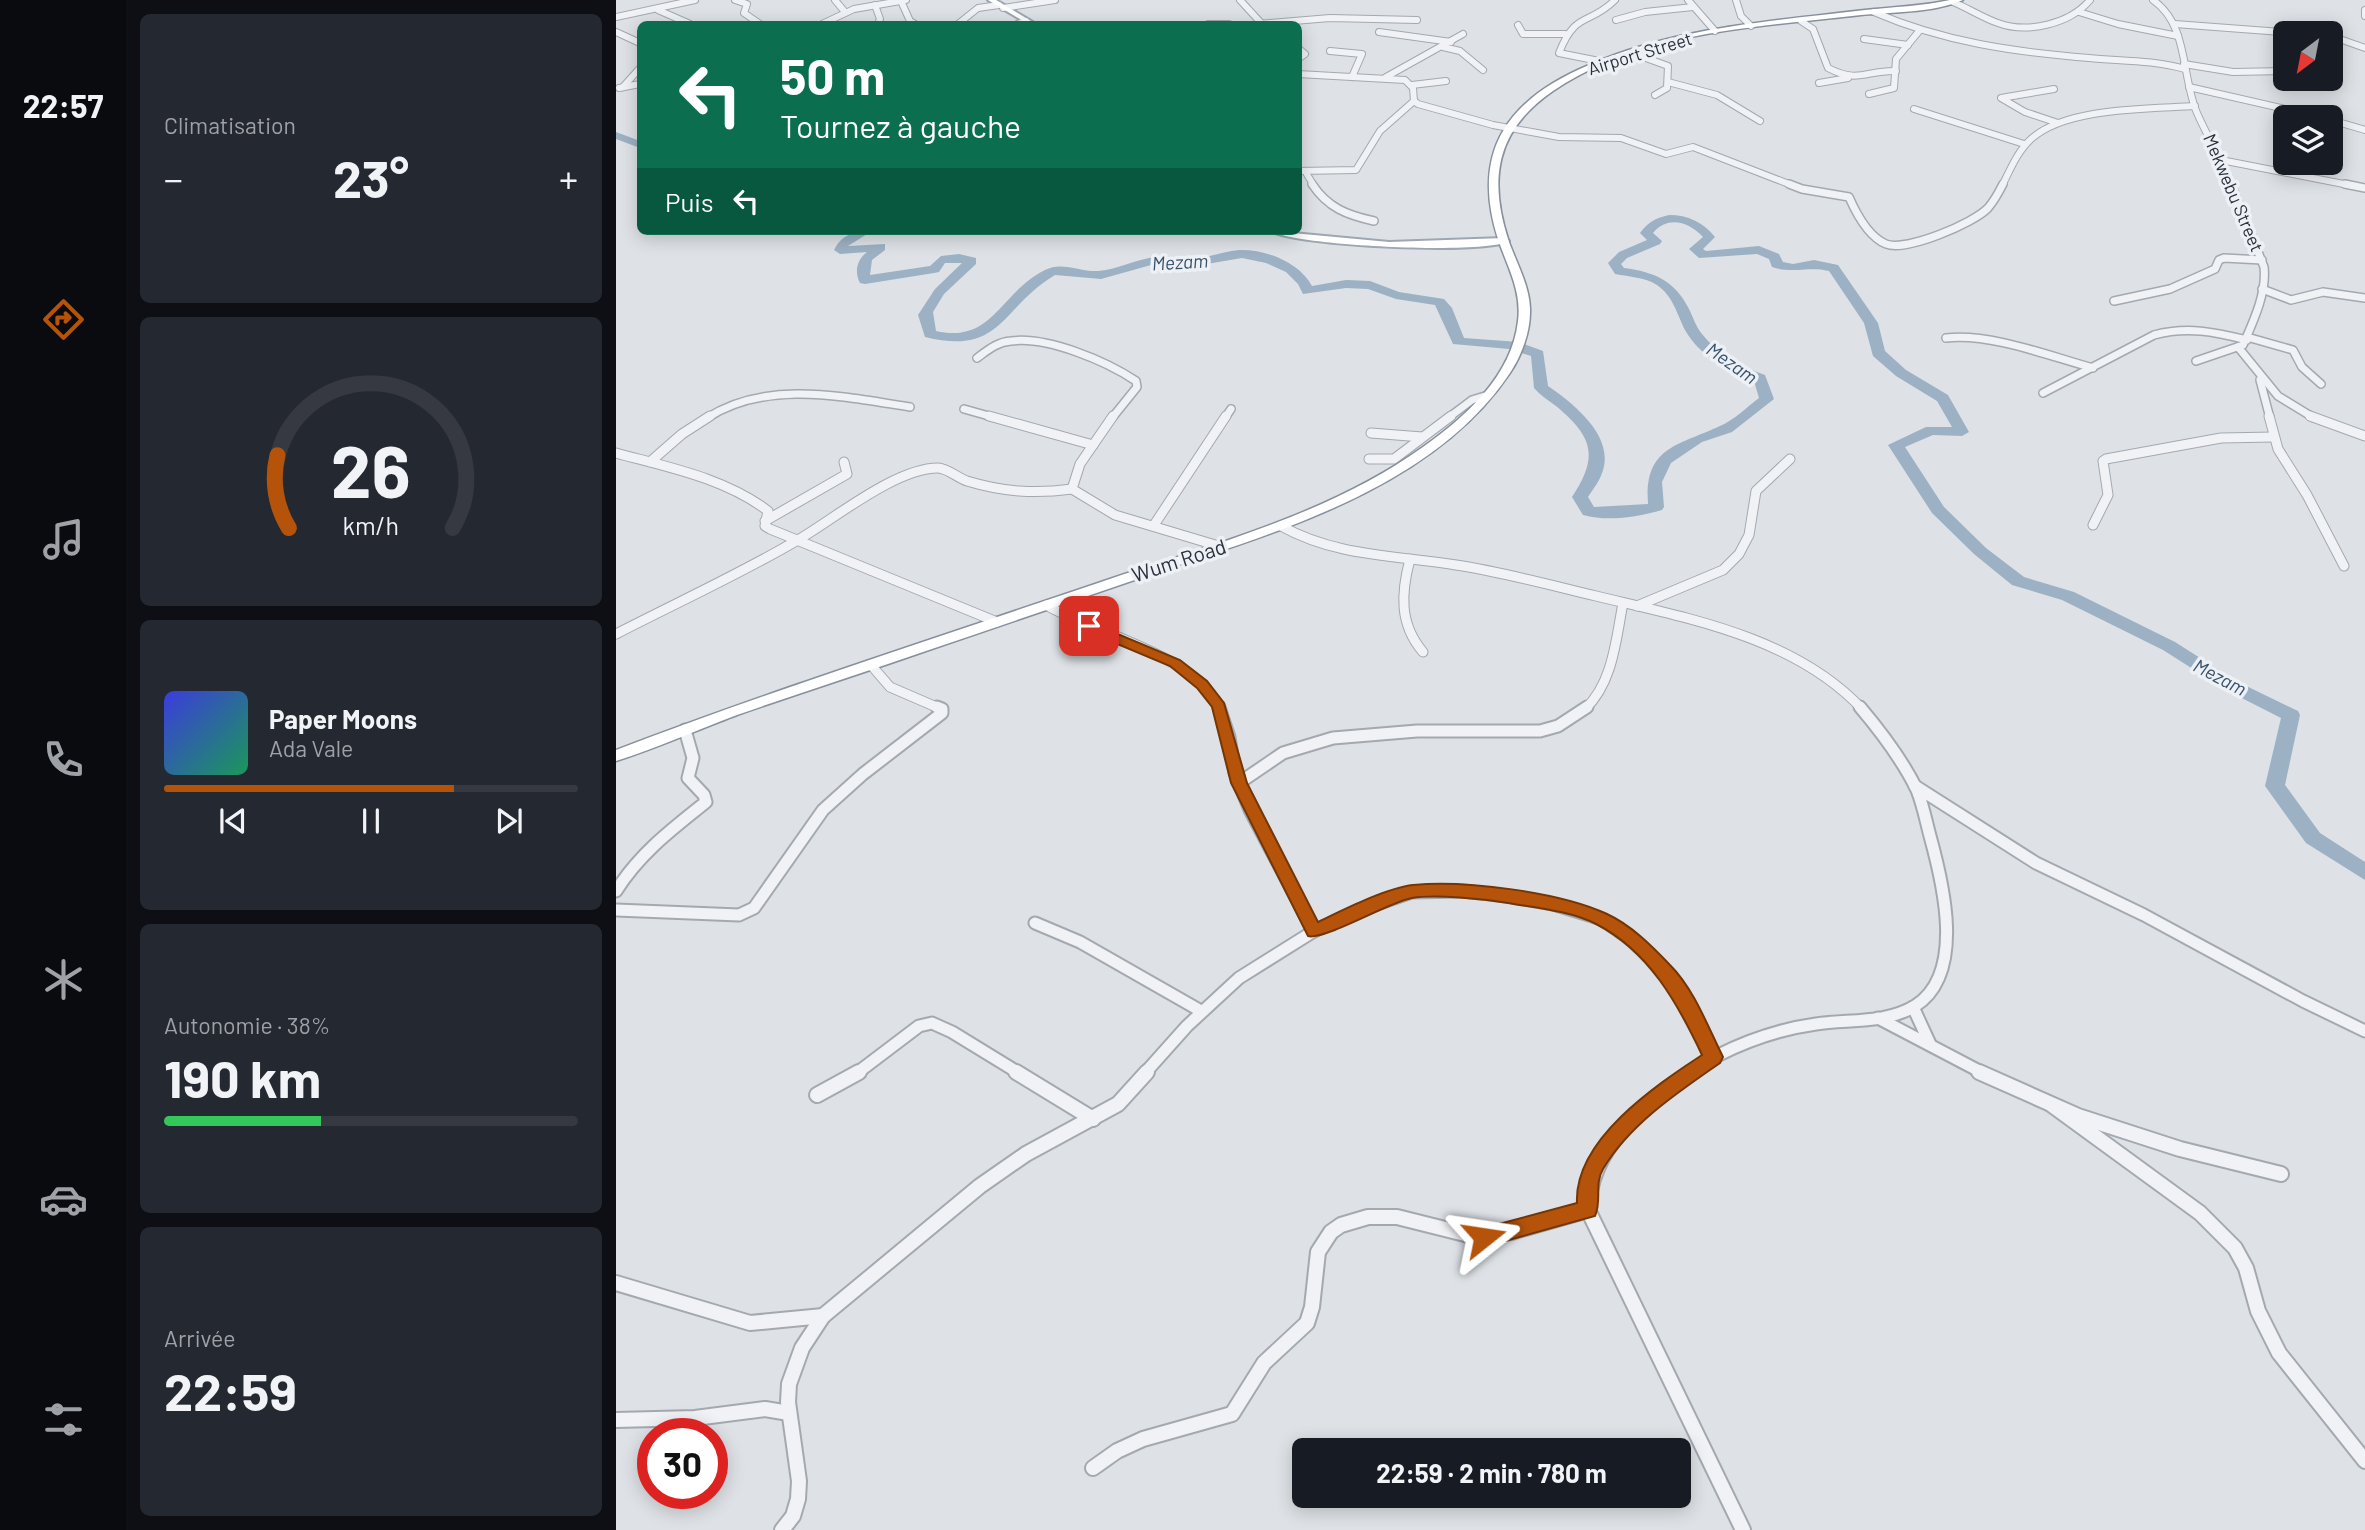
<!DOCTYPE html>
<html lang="fr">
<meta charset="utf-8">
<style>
:root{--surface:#171b24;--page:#242831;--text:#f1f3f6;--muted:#9ea1a6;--line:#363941;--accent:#b45309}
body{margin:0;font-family:Barlow,sans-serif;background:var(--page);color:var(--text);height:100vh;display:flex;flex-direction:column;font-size:26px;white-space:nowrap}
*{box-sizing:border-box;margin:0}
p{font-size:23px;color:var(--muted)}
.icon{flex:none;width:38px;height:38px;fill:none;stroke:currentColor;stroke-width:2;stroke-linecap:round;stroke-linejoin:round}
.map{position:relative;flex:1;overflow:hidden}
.panel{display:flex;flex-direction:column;gap:14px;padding:14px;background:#0d0f14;width:490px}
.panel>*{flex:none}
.banner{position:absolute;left:21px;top:21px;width:665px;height:214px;border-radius:10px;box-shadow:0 4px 18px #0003;background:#0b6e4f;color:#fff;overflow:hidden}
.needle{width:46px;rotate:212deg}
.fabs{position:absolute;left:1657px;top:21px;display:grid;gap:14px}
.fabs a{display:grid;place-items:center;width:70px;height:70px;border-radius:10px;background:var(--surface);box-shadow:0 4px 18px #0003;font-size:35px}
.speed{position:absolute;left:21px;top:1418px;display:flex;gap:14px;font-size:35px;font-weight:700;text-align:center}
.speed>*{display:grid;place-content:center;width:91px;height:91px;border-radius:50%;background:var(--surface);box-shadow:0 4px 18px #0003;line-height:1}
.speed .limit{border:10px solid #d22;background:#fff;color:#111}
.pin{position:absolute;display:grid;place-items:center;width:60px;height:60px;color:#fff;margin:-30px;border-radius:14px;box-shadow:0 4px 10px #0006}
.me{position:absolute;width:77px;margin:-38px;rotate:75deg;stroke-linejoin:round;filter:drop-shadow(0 0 5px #0008)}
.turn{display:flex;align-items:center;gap:24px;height:147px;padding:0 28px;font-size:32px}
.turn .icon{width:91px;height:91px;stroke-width:2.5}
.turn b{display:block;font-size:49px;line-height:60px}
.then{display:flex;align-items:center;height:66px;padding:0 28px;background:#0003;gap:14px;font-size:26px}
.big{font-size:52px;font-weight:700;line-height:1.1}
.panel .widget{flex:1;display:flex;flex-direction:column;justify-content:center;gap:10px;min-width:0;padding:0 24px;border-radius:10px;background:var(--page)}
.panel .dial{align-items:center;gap:0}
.dial svg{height:182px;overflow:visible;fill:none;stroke:var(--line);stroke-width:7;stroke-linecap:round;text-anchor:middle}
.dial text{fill:var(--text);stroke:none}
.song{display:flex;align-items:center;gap:21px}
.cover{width:84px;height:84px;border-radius:10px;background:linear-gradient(135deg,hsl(240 70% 55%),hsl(150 70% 35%))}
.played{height:7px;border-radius:4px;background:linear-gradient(90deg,var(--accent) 70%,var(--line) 70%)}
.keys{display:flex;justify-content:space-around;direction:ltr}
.heat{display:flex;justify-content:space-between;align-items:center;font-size:38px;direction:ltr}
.charge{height:10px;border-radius:5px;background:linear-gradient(90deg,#34c759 38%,var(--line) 0)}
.trip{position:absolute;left:676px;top:1438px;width:399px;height:70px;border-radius:10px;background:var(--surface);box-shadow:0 4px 18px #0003;font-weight:700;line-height:70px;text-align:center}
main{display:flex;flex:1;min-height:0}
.tabs{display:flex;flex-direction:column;width:126px;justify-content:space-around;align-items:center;background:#090b0e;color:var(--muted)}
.tabs .icon{width:49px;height:49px}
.tabs .active{color:var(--accent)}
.tabs b{font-size:32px;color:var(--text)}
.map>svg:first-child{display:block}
</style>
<main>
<nav class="tabs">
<b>22:57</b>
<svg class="icon active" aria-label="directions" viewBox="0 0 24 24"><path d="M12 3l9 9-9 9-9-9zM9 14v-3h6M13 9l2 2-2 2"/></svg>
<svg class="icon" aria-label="music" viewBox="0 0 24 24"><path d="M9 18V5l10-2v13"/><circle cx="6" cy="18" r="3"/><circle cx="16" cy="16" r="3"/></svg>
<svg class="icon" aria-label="phone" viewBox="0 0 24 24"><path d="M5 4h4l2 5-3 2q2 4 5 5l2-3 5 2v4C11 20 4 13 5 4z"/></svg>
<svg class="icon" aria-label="climate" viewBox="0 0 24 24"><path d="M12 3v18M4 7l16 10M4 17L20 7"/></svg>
<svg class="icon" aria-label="car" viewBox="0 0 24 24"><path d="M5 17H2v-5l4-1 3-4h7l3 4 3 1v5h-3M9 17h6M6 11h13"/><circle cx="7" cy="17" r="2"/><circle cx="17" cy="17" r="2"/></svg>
<svg class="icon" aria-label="filters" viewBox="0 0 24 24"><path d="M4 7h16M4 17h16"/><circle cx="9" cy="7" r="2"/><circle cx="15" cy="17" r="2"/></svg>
</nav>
<section class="panel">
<div class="widget"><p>Climatisation</p>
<div class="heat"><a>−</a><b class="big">23°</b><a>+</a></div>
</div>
<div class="widget dial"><svg viewBox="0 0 100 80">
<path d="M14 69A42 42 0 1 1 86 69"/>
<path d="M14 69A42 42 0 0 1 9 37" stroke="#b45309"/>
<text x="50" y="56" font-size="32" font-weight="700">26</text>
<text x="50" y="72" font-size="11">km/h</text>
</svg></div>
<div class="widget">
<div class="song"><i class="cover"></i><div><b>Paper Moons</b><p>Ada Vale</p></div></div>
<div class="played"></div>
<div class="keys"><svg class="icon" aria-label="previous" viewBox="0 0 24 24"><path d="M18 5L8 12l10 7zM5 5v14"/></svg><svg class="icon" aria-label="pause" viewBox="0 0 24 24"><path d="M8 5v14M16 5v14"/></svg><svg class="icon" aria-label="next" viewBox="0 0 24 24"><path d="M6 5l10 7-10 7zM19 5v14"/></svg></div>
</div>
<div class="widget"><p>Autonomie · 38%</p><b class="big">190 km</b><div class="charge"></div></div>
<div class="widget"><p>Arrivée</p><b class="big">22:59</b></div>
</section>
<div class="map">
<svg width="1749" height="1530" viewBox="0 0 1749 1530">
<rect width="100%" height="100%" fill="#dee2e6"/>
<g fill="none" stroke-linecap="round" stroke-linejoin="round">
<!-- river -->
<g fill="#9cb1c4" fill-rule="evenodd">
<polygon points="0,132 24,141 24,148 0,139"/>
<path d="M 1053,215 C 1072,215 1087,222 1099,237 L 1087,249 L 1090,251 L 1143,246 L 1163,254 L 1167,262 L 1177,264 L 1198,260 L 1222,265 L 1262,323 L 1269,351 L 1290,370 L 1332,395 L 1353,432 L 1346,436 L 1317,435 L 1289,447 L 1328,507 L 1370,548 L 1408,577 L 1458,592 L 1559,642 L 1622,682 L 1682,711 L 1684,715 L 1669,785 L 1704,833 L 1749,862 L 1749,880 L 1690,843 L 1649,786 L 1665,718 L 1610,690 L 1547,650 L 1446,600 L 1396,585 L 1358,554 L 1316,513 L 1272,445 L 1310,427 L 1336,427 L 1321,401 L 1280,376 L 1257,356 L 1248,323 L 1213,271 C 1193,266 1176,274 1156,267 L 1153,259 L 1141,254 L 1083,258 L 1073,249 L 1087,237 C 1073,222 1052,215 1037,233 L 1046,241 L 1044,244 L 1011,258 L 1005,264 L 1008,268 C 1039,272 1059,281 1073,309 C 1077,317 1080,327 1086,334 C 1101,353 1126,367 1149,375 L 1158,399 L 1116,432 L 1086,442 L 1055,463 L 1046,482 L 1048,507 L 1046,510 C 1021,517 992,522 967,515 L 956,497 C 983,456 977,437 940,406 C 932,400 924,395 918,388 L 915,356 L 893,349 L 837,344 L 819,305 L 780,299 L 752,289 L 730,288 L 687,294 L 682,284 L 670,272 L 650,263 L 626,258 L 579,266 L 535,265 L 485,279 L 439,275 C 384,308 386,356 309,337 L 302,315 L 319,289 L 346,263 L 329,263 L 323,272 L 318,273 L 249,284 L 244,283 C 238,271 241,260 251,252 L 224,254 L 218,250 C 226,234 239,231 256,231 L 232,246 L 269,244 L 269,250 L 256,260 L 254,275 L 314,266 L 325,256 L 343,254 L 360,258 L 360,264 L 328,294 L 317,312 L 320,331 C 377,344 384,292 429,270 C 446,261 464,272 482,271 C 499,270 516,261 533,258 C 550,254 565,259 581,258 C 595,257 609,251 623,250 C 649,249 683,262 696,286 L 730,280 L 754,281 L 783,292 L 828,299 L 836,308 L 848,338 L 903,342 L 927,351 L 932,386 C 958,404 1000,437 986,473 C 983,482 977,489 972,497 L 978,507 L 1032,504 C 1028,447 1061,446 1104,426 C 1118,420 1131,407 1143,398 L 1138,381 C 1112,372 1083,355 1069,330 C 1061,314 1057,296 1041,285 C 1028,277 1014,277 999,274 L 992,263 L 1003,252 L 1031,240 L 1024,233 C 1032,222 1040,218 1053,215 Z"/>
</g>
<!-- minor-far4 casing -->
<g stroke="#a4a9b0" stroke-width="8">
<g id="minor-far4">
<polyline points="119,0 131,4 128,13 144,24"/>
<polyline points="219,0 229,12"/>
<polyline points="624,0 646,24"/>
<polyline points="1072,0 1099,31"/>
<polyline points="1120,0 1125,16 1135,26"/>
<path d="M 1537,0 C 1573,25 1565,76 1581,113 C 1592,138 1606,160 1615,186"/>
<polyline points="285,1 294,21 299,24"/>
<path d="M 1337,2 C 1352,8 1367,18 1382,23 C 1411,34 1454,24 1474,0"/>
<polyline points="259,5 264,19 262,24"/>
<polyline points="387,8 439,0"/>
<polyline points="42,10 74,24"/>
<polyline points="1749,10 1749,16"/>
<path d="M 1258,12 C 1327,42 1399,52 1473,58 C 1505,61 1537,60 1569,69"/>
<polyline points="1463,12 1502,24 1562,36"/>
<polyline points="0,17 79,0"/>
<polyline points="1000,20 1029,12 1077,7"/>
<path d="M 1185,21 L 1197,29 L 1212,68 C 1243,84 1250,70 1280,71"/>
<polyline points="206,24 238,9 290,0"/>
<polyline points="342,24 362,8 383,5"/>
<polyline points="401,24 410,21"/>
<polyline points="592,24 613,24"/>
<polyline points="642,24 714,18 801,20"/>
<polyline points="1559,24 1679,33"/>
<polyline points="902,25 907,34 949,34"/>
<polyline points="0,32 24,43"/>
<polyline points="763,32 835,42"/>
<polyline points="1680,33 1696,33"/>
<polyline points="1715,36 1749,48"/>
<polyline points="1248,39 1292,45"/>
<polyline points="827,47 844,51 867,70"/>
<polyline points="682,48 689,54 682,59"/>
<polyline points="714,51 746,54 736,77"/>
<polyline points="1016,53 1052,66 1051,88 1039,95"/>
<path d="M 988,62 L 943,53 C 960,10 973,26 999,0"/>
<polyline points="1568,64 1617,72 1670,71"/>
<polyline points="682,74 789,80 797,88 798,101 802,104 877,125 943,137 1005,138 1050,154 1077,147 1178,186"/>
<polyline points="770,77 847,34"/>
<polyline points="1052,82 1101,95 1144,121"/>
<polyline points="1203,83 1232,78"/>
<polyline points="796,85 830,81"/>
<polyline points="7,87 24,68"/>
<polyline points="1573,87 1704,117"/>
<polyline points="3,88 24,84"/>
<polyline points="1438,89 1385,98 1409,112 1442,123"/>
<polyline points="1253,94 1278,88 1280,59 1304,30"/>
<polyline points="1298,109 1408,144"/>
<polyline points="1715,120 1749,130"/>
<polyline points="1605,160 1738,186"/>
<polyline points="682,171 740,170 764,131 798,101"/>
<polyline points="689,171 698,186"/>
<path d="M 1386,186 C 1394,170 1401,152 1415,139 C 1450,107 1533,109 1579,106"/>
</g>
</g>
<!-- minor-far3 casing -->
<g stroke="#a4a9b0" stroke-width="10">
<g id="minor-far3">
<path d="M 696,184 C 712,208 731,215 758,221"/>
<path d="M 1173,184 L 1186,189 L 1233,197 C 1240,213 1253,237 1270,244 C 1290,252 1358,223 1372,208 C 1378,201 1383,192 1387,184"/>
<polyline points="1729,184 1749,188"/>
<polyline points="1646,289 1675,300 1707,292 1749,298"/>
<polyline points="1498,301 1554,289 1599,269 1603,260 1608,258 1646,260"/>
<polyline points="1631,337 1677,350 1686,367 1705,384"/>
<path d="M 1330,338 C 1375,333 1433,356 1477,368"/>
<polyline points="1622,347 1662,396 1698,418"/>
<path d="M 361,358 C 372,350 381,342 395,341 C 431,336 490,361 520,381 L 521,387 L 496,418"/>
<path d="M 1580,361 L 1627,345 C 1637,322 1651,293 1648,267 L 1615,184"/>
<polyline points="1644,380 1654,418"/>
<path d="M 1427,393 L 1538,335 C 1571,326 1599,332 1631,340"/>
<polyline points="348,409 380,418"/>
<path d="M 91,418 C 151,379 229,397 294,407"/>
<polyline points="609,418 615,409"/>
<polyline points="832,418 856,400 872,395"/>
</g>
</g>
<!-- minor-far2 casing -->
<g stroke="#a4a9b0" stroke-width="11">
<g id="minor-far2">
<polyline points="373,416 477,445"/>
<polyline points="497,416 464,464 456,489 499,515 606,547"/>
<polyline points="1653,416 1662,449 1691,495 1728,566"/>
<polyline points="1694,416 1749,436"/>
<polyline points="755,433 806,437"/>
<path d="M 0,453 C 51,467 109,478 152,511 L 149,526 L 154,529 L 381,622"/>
<polyline points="753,459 778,459 835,416"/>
<polyline points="34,462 66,434 94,416"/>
<polyline points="149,521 231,474 228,462"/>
<polyline points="538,525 610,416"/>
<polyline points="1477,525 1492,495 1487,461 1490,459 1605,438 1658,437"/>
<path d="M 665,526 C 721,557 779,555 840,565 C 887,572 934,585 980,596 C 1071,618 1179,637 1246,709"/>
<path d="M 794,559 C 785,593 783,624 807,652"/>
<path d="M 430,605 C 484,636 573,651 604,709"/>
<polyline points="1021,606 1107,570 1123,554 1133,535 1140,491 1174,459"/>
<path d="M 0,634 C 60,603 122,575 180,541 C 217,520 279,468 322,468 C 331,468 342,478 351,481 C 387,492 419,494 456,489"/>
<polyline points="255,665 274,687 325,709"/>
<path d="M 969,709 C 997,683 1000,639 1007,603"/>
</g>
</g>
<!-- minor-far1 casing -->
<g stroke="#a4a9b0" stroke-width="15">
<g id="minor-far1">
<polyline points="603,707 613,737 619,773 634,810 698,931"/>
<polyline points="623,783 667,753 717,738 801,731 924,731 942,726 971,707"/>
<polyline points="1299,786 1420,863 1528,915 1687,1001 1749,1031"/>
<path d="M 0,891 C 23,854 56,829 90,802 L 88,795 L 72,778 L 77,758 L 69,730"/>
<polyline points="0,910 123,915 138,908 207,810 247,774 326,713 326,709 321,707"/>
<polyline points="419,923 464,942 585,1011"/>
<polyline points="1297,1007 1314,1044"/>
<polyline points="1262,1018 1367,1073"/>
<polyline points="241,1073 303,1026 316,1023 336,1032 403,1073"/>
<polyline points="529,1073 571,1026 623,978 698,931 741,911 796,892 847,891 891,896 937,904 986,919 1013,938 1050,972 1072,1007 1097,1057"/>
<path d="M 1072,1073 C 1109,1048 1156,1030 1200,1024 C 1233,1019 1269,1024 1299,1006 C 1350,974 1327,883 1314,836 C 1310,821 1307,805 1301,790 C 1286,759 1266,733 1244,707"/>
</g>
</g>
<!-- minor casing -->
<g stroke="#a4a9b0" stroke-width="18">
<g id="minor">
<polyline points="400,1072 477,1119"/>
<path d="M 1075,1072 C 1027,1105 973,1147 972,1210 L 1127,1530"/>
<polyline points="1363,1072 1462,1116 1564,1149 1665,1174"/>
<polyline points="201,1095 243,1072"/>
<polyline points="1436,1105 1584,1213 1619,1248 1630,1268 1642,1311 1663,1353 1749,1461"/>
<polyline points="0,1283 134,1323 207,1316"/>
<polyline points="0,1420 79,1418 149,1409 173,1413"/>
<polyline points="477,1468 501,1451 527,1439 616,1414 648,1363 691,1323 696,1307 702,1252 715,1232 725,1225 752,1217 781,1217 861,1237 895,1232 972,1210"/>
<polyline points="166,1530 177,1516 182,1499 183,1481 172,1402 173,1384 186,1348 207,1316 364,1186 410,1154 502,1104 531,1072"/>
</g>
</g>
<!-- major casing -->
<g stroke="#9ea7b1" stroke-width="4">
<g id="major">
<polygon points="372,0 380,0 420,24 412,24"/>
<path d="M 655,231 L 773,242 L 888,238 L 893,241 C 870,255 679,246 655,231 Z"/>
</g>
</g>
<!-- highway casing -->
<g stroke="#87909c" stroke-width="3">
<path id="highway" d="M 1334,0 L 1347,0 C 1316,13 1278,12 1245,15 C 1143,27 1025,31 937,91 C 880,130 872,179 893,242 C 901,264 913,285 914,308 C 915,330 906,355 894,373 C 817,488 663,531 539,573 C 463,599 386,625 310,651 C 247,673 184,693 121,715 C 81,730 41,748 0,761 L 0,750 C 160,689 323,637 485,582 C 594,545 712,515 807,447 C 849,417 896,376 902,321 C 906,291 891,266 882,239 C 854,151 892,99 973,65 C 1060,27 1156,21 1249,10 C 1277,7 1306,6 1334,0 Z"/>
</g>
<!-- minor-far4 -->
<use href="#minor-far4" stroke="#f0f2f5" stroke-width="6"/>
<!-- minor-far3 -->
<use href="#minor-far3" stroke="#f0f2f5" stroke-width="7"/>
<!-- minor-far2 -->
<use href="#minor-far2" stroke="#f0f2f5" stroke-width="9"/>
<!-- minor-far1 -->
<use href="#minor-far1" stroke="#f0f2f5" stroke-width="11"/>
<!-- minor -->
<use href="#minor" stroke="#f0f2f5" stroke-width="14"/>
<!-- major -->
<use href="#major" fill="#fff" fill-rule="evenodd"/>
<!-- highway -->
<use href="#highway" fill="#fff" fill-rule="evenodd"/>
</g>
<!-- route -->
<path fill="#b45309" stroke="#753606" stroke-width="2" d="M 473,622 L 564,660 L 591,681 L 608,703 L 631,783 L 702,922 C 727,910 770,888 797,885 C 849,880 944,892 991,914 C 1015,925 1036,946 1054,965 C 1078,989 1092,1027 1107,1057 L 1104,1063 C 1062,1092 1014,1124 987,1169 C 978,1184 986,1201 979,1216 L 868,1247 L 861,1244 L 858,1237 L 861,1230 L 868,1228 L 961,1203 C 958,1140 1039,1086 1086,1055 C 1062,1004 1033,951 980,924 C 954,911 921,908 892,903 C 867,899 820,894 796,898 C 773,902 707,941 692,936 L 615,783 L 596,707 L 581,688 L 554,666 L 468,630 L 466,626 L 468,623 Z"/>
<g text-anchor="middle" stroke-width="7" stroke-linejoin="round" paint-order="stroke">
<!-- far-street labels -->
<g font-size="18" fill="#29313c" stroke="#edf0f4">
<text transform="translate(1024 54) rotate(-17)" y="6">Airport Street</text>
<text transform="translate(1617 193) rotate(67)" y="6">Mekwebu Street</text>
</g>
<!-- far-water labels -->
<g font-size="19" font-style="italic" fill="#37516c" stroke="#edf0f4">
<text transform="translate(564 262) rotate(-3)" y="7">Mezam</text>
<text transform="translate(1116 363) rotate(35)" y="7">Mezam</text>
<text transform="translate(1604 677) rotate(28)" y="7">Mezam</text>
</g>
<!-- street labels -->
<g font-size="21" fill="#29313c" stroke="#edf0f4">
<text transform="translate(563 561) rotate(-18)" y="7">Wum Road</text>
</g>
</g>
</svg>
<div class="fabs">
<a><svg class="needle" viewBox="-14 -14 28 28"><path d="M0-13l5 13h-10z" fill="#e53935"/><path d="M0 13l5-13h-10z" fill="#9ea1a6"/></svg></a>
<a><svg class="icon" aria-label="layers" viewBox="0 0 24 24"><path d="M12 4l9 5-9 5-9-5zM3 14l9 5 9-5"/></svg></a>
</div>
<div class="speed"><div class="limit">30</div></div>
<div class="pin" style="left:473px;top:626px;background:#d93025"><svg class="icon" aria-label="arrive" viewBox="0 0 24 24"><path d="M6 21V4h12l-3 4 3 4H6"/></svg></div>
<svg class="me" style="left:868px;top:1237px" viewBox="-20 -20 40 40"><path d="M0-17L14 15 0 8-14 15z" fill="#b45309" stroke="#fff" stroke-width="4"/></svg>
<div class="trip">22:59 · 2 min · 780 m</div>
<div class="banner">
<div class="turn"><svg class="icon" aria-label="left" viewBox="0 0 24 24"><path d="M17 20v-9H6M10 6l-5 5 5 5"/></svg><div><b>50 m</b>Tournez à gauche</div></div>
<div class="then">Puis<svg class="icon" aria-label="left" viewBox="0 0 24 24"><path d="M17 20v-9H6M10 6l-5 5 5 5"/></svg></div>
</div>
</div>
</main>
